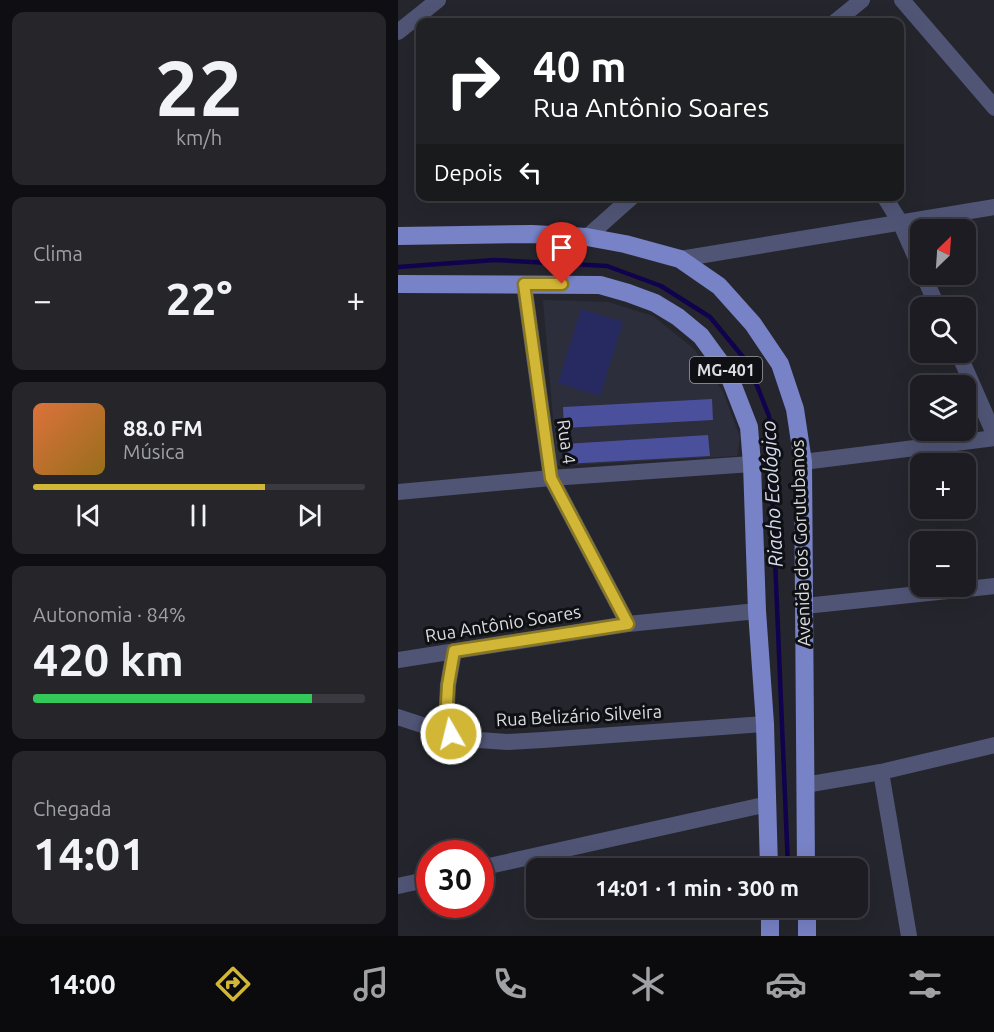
<!DOCTYPE html>
<html lang="pt">
<meta charset="utf-8">
<style>
:root{--surface:#1c1c22;--page:#25252a;--text:#f1f3f6;--muted:#a0a1a5;--line:#3a3a40;--accent:#d2b736}
body{margin:0;font-family:Ubuntu,sans-serif;background:var(--page);color:var(--text);height:100vh;display:flex;flex-direction:column;font-size:22px;white-space:nowrap}
*{box-sizing:border-box;margin:0}
p{font-size:20px;color:var(--muted)}
.icon{flex:none;width:33px;height:33px;fill:none;stroke:currentColor;stroke-width:2;stroke-linecap:round;stroke-linejoin:round}
.map{position:relative;flex:1;overflow:hidden}
.panel{display:flex;flex-direction:column;gap:12px;padding:12px;background:#0f0f13;width:398px}
.panel>*{flex:none}
.hud{position:absolute;left:18px;top:18px;width:488px;height:183px;border-radius:12px;box-shadow:0 6px 24px #0002,0 0 0 2px var(--line);background:#202124;color:#fff;overflow:hidden}
.needle{width:39px;rotate:25deg}
.buttons{position:absolute;left:512px;top:219px;display:grid;gap:12px}
.buttons a{display:grid;place-items:center;width:66px;height:66px;border-radius:12px;background:var(--surface);box-shadow:0 6px 24px #0002,0 0 0 2px var(--line);font-size:30px}
.speed{position:absolute;left:18px;top:840px;display:flex;gap:12px;font-size:30px;font-weight:700;text-align:center}
.speed>*{display:grid;place-content:center;width:78px;height:78px;border-radius:50%;background:var(--surface);box-shadow:0 6px 24px #0002,0 0 0 2px var(--line);line-height:1}
.speed .limit{border:9px solid #d22;background:#fff;color:#111}
.pin{position:absolute;display:grid;place-items:center;width:51px;height:51px;color:#fff;margin:-62px -26px;border-radius:50% 50% 50% 0;rotate:-45deg;box-shadow:0 0 6px #0007}
.pin .icon{rotate:45deg}
.me{position:absolute;width:66px;margin:-33px;rotate:352deg;stroke-linejoin:round;filter:drop-shadow(0 0 4px #0008)}
.turn{display:flex;align-items:center;gap:21px;height:126px;padding:0 18px;font-size:27px}
.turn .icon{width:78px;height:78px;stroke-width:2.5}
.turn b{display:block;font-size:42px;line-height:51px}
.then{display:flex;align-items:center;height:57px;padding:0 18px;background:#0003;gap:12px;font-size:22px}
.big{font-size:45px;font-weight:700;line-height:1.1}
.panel .widget{flex:1;display:flex;flex-direction:column;justify-content:center;gap:9px;min-width:0;padding:0 21px;border-radius:12px;background:var(--page)}
.panel .dial{align-items:center;gap:0}
.dial b{font-size:78px;line-height:1}
.song{display:flex;align-items:center;gap:18px}
.cover{width:72px;height:72px;border-radius:9px;background:linear-gradient(135deg,hsl(20 70% 55%),hsl(40 70% 35%))}
.played{height:6px;border-radius:3px;background:linear-gradient(90deg,var(--accent) 70%,var(--line) 70%)}
.keys{display:flex;justify-content:space-around;direction:ltr}
.heat{display:flex;justify-content:space-between;align-items:center;font-size:33px;direction:ltr}
.charge{height:9px;border-radius:4px;background:linear-gradient(90deg,#34c759 84%,var(--line) 0)}
.trip{position:absolute;left:128px;top:858px;width:342px;height:60px;border-radius:12px;background:var(--surface);box-shadow:0 6px 24px #0002,0 0 0 2px var(--line);font-weight:700;line-height:60px;text-align:center}
.tab-bar{display:flex;height:96px;justify-content:space-around;align-items:center;background:#0b0b0e;color:var(--muted)}
.tab-bar .icon{width:42px;height:42px}
.tab-bar .selected{color:var(--accent)}
.tab-bar b{font-size:27px;color:var(--text)}
main{display:flex;flex:1;min-height:0}
.map>svg:first-child{display:block}
</style>
<main>
<section class="panel">
<div class="widget dial"><b>22</b><p>km/h</p></div>
<div class="widget"><p>Clima</p>
<div class="heat"><a>−</a><b class="big">22°</b><a>+</a></div>
</div>
<div class="widget">
<div class="song"><i class="cover"></i><div><b>88.0 FM</b><p>Música</p></div></div>
<div class="played"></div>
<div class="keys"><svg class="icon" aria-label="previous" viewBox="0 0 24 24"><path d="M18 5L8 12l10 7zM5 5v14"/></svg><svg class="icon" aria-label="pause" viewBox="0 0 24 24"><path d="M8 5v14M16 5v14"/></svg><svg class="icon" aria-label="next" viewBox="0 0 24 24"><path d="M6 5l10 7-10 7zM19 5v14"/></svg></div>
</div>
<div class="widget"><p>Autonomia · 84%</p><b class="big">420 km</b><div class="charge"></div></div>
<div class="widget"><p>Chegada</p><b class="big">14:01</b></div>
</section>
<div class="map">
<svg width="597" height="936" viewBox="0 0 597 936">
<rect width="100%" height="100%" fill="#25262d"/>
<!-- built -->
<polygon fill="#2c2e3b" points="145,300 210,302 255,316 296,349 325,392 342,437 339,456 159,466"/>
<!-- green -->
<polygon fill="#262a60" points="183,309 225,322 202,396 160,383"/>
<g fill="none" stroke-linecap="round" stroke-linejoin="round">
<!-- stream -->
<polyline stroke="#10024c" stroke-width="4.5" points="0,267 97,260 209,266 263,286 312,317 350,363 371,416 390,868"/>
</g>
<!-- building -->
<g fill="#4a509c">
<polygon points="314,399 315,420 166,428 165,407"/>
<polygon points="310,435 312,456 167,464 166,444"/>
</g>
<g fill="none" stroke-linecap="round" stroke-linejoin="round">
<!-- minor -->
<g stroke="#505576" stroke-width="16">
<polyline points="504,0 597,108"/>
<polyline points="437,22 464,0"/>
<polyline points="0,32 40,0"/>
<polyline points="486,196 502,222 522,267"/>
<polyline points="189,237 235,196"/>
<polyline points="282,259 597,207"/>
<polyline points="525,274 540,308"/>
<polyline points="126,284 153,478 230,624"/>
<polyline points="560,352 597,436"/>
<polyline points="405,462 597,438"/>
<polyline points="0,492 153,478 354,464"/>
<polyline points="407,606 597,586"/>
<polyline points="0,660 230,624 359,611"/>
<polyline points="0,717 67,739 109,742 145,740 367,724"/>
<polyline points="53,734 49,704 50,685 56,651"/>
<polyline points="483,772 511,936"/>
<polyline points="407,785 483,772 597,745"/>
<polyline points="82,868 370,804"/>
<polyline points="0,886 32,879"/>
</g>
<!-- major -->
<g stroke="#7882c6" stroke-width="18">
<polyline points="0,236 134,234 189,237 227,244 282,259 321,286 355,324 382,364 397,409 405,462 408,868"/>
<polyline points="0,284 202,285 230,293 257,303 280,317 303,336 330,373 351,427 354,464 359,611 367,724 371,868"/>
<polyline points="372,908 372,936"/>
<polyline points="409,908 409,936"/>
</g>
</g>
<g fill="none" stroke-linecap="round" stroke-linejoin="round">
<!-- route casing -->
<g stroke="#887723" stroke-width="15">
<polyline id="route" points="53,734 49,704 50,685 56,651 230,624 153,478 126,284 164,284"/>
</g>
<!-- route -->
<use href="#route" stroke="#d2b736" stroke-width="10"/>
</g>
<g text-anchor="middle" stroke-width="6" stroke-linejoin="round" paint-order="stroke">
<!-- shield labels -->
<rect fill="#0f1013" stroke="#9ea0a4" stroke-width="1.5" x="292" y="357" width="72" height="26" rx="4.5"/>
<g font-size="16" font-weight="bold" fill="#dcdde2">
<text x="328" y="376">MG-401</text>
</g>
<!-- street labels -->
<g font-size="18" fill="#dcdde2" stroke="#0f1013">
<text transform="translate(168 442) rotate(82)" y="6">Rua 4</text>
<text transform="translate(403 543) rotate(-92)" y="6">Avenida dos Gorutubanos</text>
<text transform="translate(105 624) rotate(-9)" y="6">Rua Antônio Soares</text>
<text transform="translate(181 716) rotate(-3)" y="6">Rua Belizário Silveira</text>
</g>
<!-- water labels -->
<g font-size="20" font-style="italic" fill="#d7dbf1" stroke="#0f1013">
<text transform="translate(374 494) rotate(-93)" y="7">Riacho Ecológico</text>
</g>
</g>
</svg>
<div class="buttons">
<a><svg class="needle" viewBox="-14 -14 28 28"><path d="M0-13l5 13h-10z" fill="#e53935"/><path d="M0 13l5-13h-10z" fill="#a0a1a5"/></svg></a>
<a><svg class="icon" aria-label="search" viewBox="0 0 24 24"><circle cx="10" cy="10" r="6"/><path d="M15 15l6 6"/></svg></a>
<a><svg class="icon" aria-label="layers" viewBox="0 0 24 24"><path d="M12 4l9 5-9 5-9-5zM3 14l9 5 9-5"/></svg></a>
<a>+</a>
<a>−</a>
</div>
<div class="speed"><div class="limit">30</div></div>
<div class="pin" style="left:164px;top:284px;background:#d93025"><svg class="icon" aria-label="arrive" viewBox="0 0 24 24"><path d="M6 21V4h12l-3 4 3 4H6"/></svg></div>
<svg class="me" style="left:53px;top:734px" viewBox="-20 -20 40 40"><circle r="17" fill="#d2b736" stroke="#fff" stroke-width="3"/><path d="M0-11L8 9 0 5-8 9z" fill="#fff"/></svg>
<div class="trip">14:01 · 1 min · 300 m</div>
<div class="hud">
<div class="turn"><svg class="icon" aria-label="right" viewBox="0 0 24 24"><path d="M7 20v-9h11M14 6l5 5-5 5"/></svg><div><b>40 m</b>Rua Antônio Soares</div></div>
<div class="then">Depois<svg class="icon" aria-label="left" viewBox="0 0 24 24"><path d="M17 20v-9H6M10 6l-5 5 5 5"/></svg></div>
</div>
</div>
</main>
<nav class="tab-bar">
<b>14:00</b>
<svg class="icon selected" aria-label="directions" viewBox="0 0 24 24"><path d="M12 3l9 9-9 9-9-9zM9 14v-3h6M13 9l2 2-2 2"/></svg>
<svg class="icon" aria-label="music" viewBox="0 0 24 24"><path d="M9 18V5l10-2v13"/><circle cx="6" cy="18" r="3"/><circle cx="16" cy="16" r="3"/></svg>
<svg class="icon" aria-label="phone" viewBox="0 0 24 24"><path d="M5 4h4l2 5-3 2q2 4 5 5l2-3 5 2v4C11 20 4 13 5 4z"/></svg>
<svg class="icon" aria-label="climate" viewBox="0 0 24 24"><path d="M12 3v18M4 7l16 10M4 17L20 7"/></svg>
<svg class="icon" aria-label="car" viewBox="0 0 24 24"><path d="M5 17H2v-5l4-1 3-4h7l3 4 3 1v5h-3M9 17h6M6 11h13"/><circle cx="7" cy="17" r="2"/><circle cx="17" cy="17" r="2"/></svg>
<svg class="icon" aria-label="filters" viewBox="0 0 24 24"><path d="M4 7h16M4 17h16"/><circle cx="9" cy="7" r="2"/><circle cx="15" cy="17" r="2"/></svg>
</nav>
